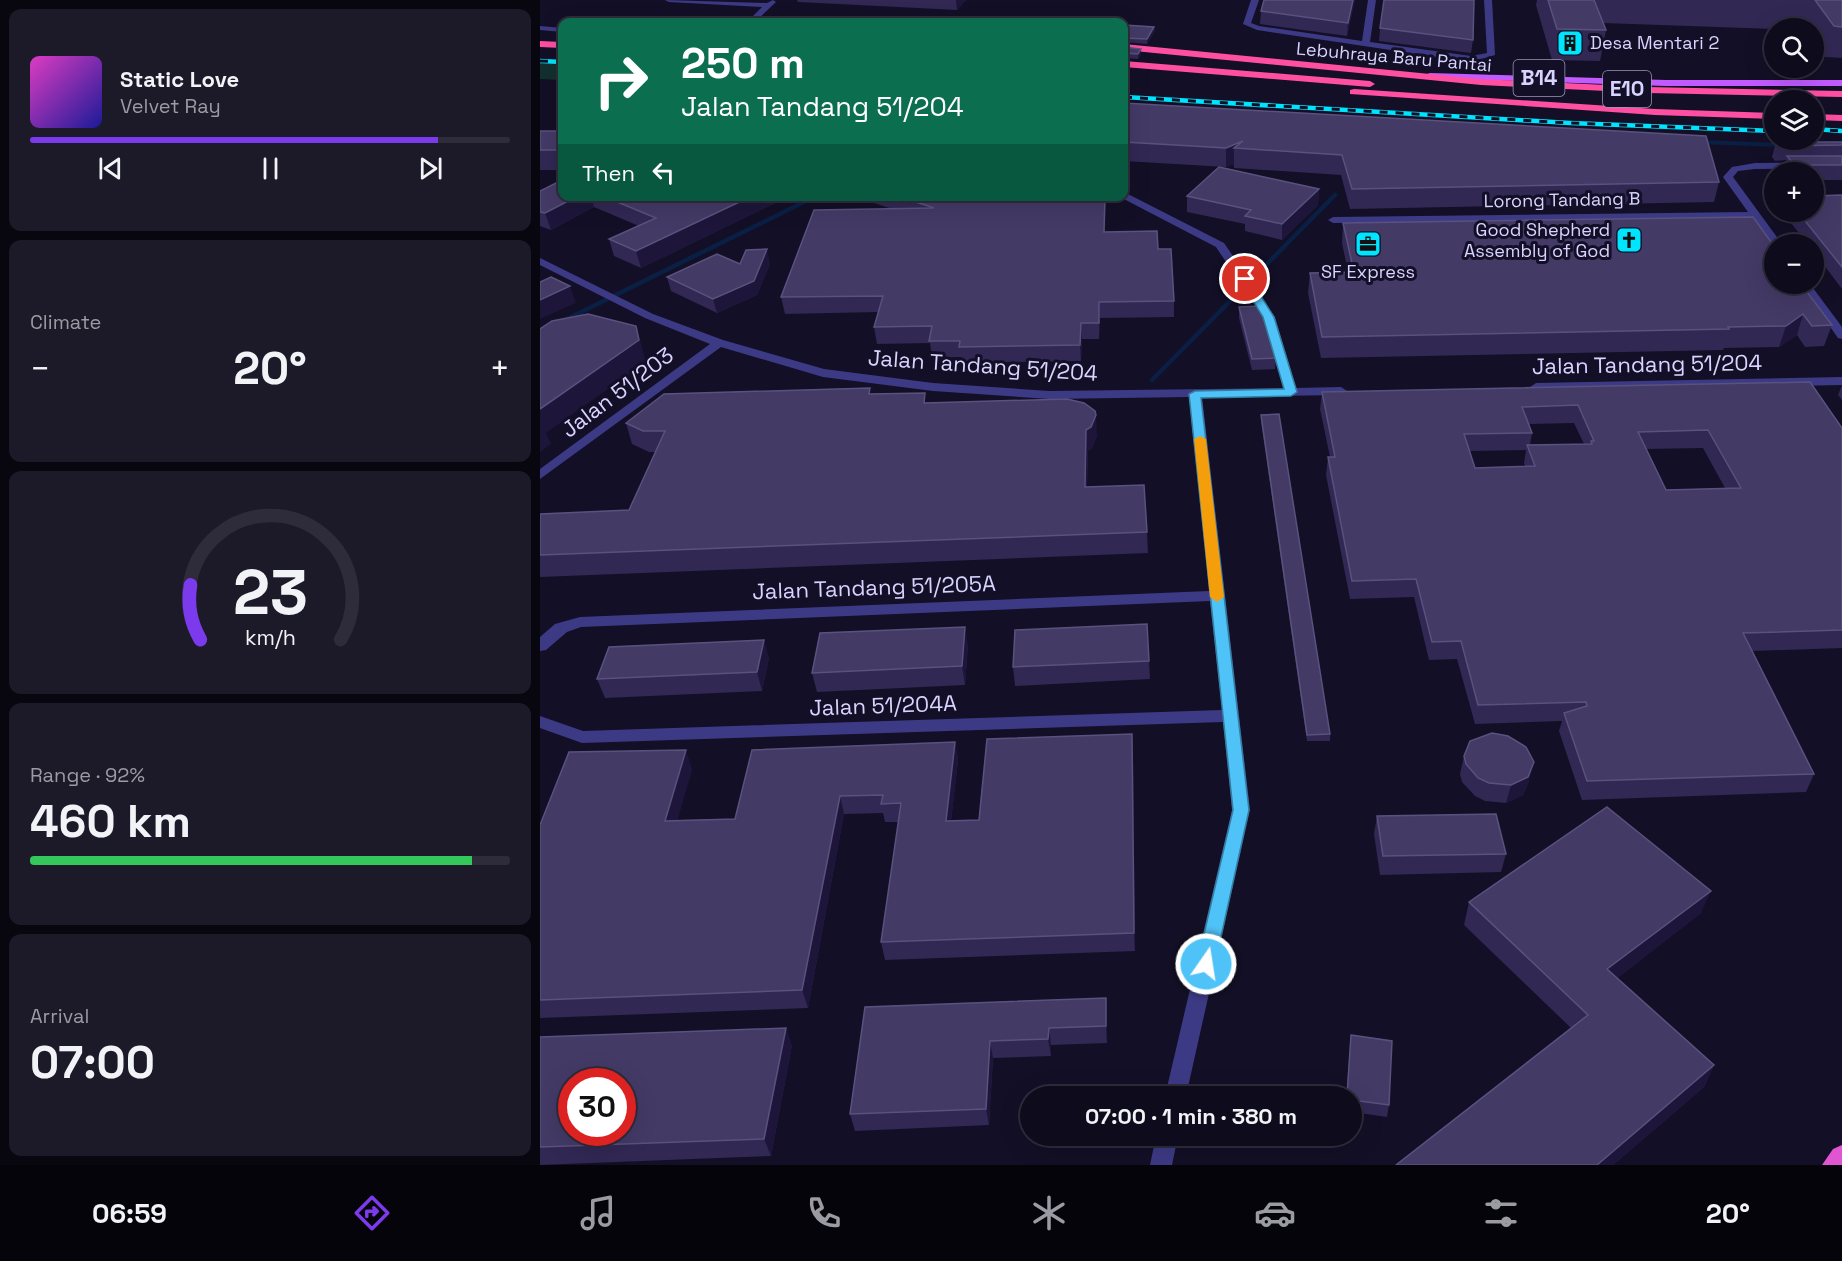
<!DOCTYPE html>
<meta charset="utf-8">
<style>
:root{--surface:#0e0b1c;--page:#1c1929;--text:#f1f3f6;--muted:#9b9ba3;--line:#2e2b3b;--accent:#7c3aed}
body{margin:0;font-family:"Space Grotesk",sans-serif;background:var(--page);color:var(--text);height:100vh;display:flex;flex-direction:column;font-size:22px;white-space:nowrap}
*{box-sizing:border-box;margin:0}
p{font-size:20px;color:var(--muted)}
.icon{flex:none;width:33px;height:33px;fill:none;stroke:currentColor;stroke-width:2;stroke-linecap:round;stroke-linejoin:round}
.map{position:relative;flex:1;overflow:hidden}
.side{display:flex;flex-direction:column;gap:9px;padding:9px;background:#08060f;width:540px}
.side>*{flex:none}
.guide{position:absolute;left:18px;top:18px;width:570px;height:183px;border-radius:12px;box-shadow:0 6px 24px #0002,0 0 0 2px var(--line);background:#0b6e4f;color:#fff;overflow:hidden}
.fabs{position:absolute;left:1224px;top:18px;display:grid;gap:12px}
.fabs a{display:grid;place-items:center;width:60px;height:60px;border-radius:50%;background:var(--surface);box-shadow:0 6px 24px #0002,0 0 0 2px var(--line);font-size:30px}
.speed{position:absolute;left:18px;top:1068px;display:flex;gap:12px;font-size:30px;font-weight:700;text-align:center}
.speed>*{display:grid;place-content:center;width:78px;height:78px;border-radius:50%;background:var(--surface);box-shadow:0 6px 24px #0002,0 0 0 2px var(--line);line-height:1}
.speed .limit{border:9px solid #d22;background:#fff;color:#111}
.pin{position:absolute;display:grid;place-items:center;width:51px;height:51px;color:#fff;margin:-26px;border:3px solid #fff;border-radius:50%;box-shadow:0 2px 6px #0007}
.me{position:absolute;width:66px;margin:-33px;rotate:13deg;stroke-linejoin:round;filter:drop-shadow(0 0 4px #0008)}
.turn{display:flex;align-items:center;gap:21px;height:126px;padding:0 24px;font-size:27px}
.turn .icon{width:78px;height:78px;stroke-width:2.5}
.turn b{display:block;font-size:42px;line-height:51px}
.then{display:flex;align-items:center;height:57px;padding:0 24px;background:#0003;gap:12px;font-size:22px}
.big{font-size:45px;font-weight:800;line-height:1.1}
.side .tile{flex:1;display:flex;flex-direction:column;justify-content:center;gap:9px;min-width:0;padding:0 21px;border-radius:12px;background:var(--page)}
.side .dial{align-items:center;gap:0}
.dial svg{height:156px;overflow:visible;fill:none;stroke:var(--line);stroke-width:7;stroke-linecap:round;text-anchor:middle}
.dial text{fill:var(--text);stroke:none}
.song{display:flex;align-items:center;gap:18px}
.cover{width:72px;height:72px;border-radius:9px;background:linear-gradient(135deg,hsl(310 70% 55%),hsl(240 70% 35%))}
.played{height:6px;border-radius:3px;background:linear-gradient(90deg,var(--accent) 85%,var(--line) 85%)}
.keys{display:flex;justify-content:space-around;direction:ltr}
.heat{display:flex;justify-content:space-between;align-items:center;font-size:33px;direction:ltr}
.charge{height:9px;border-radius:4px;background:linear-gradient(90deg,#34c759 92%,var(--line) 0)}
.trip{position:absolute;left:480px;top:1086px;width:342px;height:60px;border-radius:30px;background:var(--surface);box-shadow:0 6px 24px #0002,0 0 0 2px var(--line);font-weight:800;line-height:60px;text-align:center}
.tabs{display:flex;height:96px;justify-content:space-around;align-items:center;background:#06040b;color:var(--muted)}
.tabs .icon{width:42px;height:42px}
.tabs .active{color:var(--accent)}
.tabs b{font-size:27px;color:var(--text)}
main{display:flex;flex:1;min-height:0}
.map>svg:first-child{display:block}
</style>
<main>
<section class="side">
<div class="tile">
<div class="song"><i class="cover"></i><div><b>Static Love</b><p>Velvet Ray</p></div></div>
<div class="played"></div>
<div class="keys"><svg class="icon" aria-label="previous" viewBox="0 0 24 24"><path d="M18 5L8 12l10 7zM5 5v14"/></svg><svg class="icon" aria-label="pause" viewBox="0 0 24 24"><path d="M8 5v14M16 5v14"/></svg><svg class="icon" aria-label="next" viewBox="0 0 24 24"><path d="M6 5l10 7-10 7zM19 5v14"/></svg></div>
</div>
<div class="tile"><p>Climate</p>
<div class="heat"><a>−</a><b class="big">20°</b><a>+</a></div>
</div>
<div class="tile dial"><svg viewBox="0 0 100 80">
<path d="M14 69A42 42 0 1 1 86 69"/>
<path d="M14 69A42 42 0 0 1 9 41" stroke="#7c3aed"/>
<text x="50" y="56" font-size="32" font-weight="700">23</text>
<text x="50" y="72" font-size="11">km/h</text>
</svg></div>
<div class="tile"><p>Range · 92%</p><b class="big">460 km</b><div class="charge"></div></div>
<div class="tile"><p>Arrival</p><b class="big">07:00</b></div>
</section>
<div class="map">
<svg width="1302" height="1165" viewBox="0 0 1302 1165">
<rect width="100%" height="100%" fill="#130f26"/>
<!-- green -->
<polygon fill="#12302f" points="0,63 22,65 22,80 0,79"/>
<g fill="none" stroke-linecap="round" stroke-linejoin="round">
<!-- stream-far1 -->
<polyline stroke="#0a1f44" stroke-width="4" points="1159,142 1242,145"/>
<!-- stream -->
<g stroke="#0a1f44" stroke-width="4.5">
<polyline points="719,272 795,195"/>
<polyline points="25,320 276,196"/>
<polyline points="612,380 698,293"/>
</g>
<!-- minor -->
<g fill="#3d3a85" fill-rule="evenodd">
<polygon points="125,0 227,3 233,0 236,2 215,22 207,22 222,7 129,2"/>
<polygon points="711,0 719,0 711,23 719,26 822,41 828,0 836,0 830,42 931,56 947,53 944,0 952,0 955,55 931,62 717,30 703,24"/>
<polygon points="0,26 22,28 22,32 0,30"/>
<polygon points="1302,162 1302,168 1215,169 1198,171 1193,177 1242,244 1234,244 1234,247 1213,218 793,223 788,220 793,217 1208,212 1183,177 1192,167 1215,163"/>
<polygon points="584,192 684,243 735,317 756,388 801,387 807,391 801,395 662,397 710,810 646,1096 625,1096 692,810 683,722 42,743 0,728 0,716 43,731 682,710 670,601 41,627 27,632 6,650 0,651 0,637 15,624 40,617 669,591 649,397 509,399 393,391 283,377 181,347 0,479 0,469 170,344 105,318 0,265 0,258 113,314 183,340 284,369 393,383 509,391 744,388 723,317 676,247 580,197 584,196"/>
<polygon points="1260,284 1270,284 1302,327 1302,339 1298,338"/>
<polygon points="1302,377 1302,385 996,391 990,387 996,383"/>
<polygon points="616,1136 638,1136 632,1165 610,1165"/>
</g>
<!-- primary -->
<polygon fill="#c25bff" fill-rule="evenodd" points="890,73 1126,80 1302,80 1302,86 1126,86 887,78 887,74"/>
<!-- trunk -->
<polygon fill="#e055d1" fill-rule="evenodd" points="1302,1145 1302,1165 1282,1165 1293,1149"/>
<!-- motorway -->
<g fill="#ff4fa3" fill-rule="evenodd">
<polygon points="0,41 22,42 22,48 0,47"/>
<polygon points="584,44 941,79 1107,87 1302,91 1302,97 1107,93 941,85 584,50"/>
<polygon points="584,61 830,81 835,84 830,87 584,67"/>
<polygon points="814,89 1115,109 1234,113 1234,119 1115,115 810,94 810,90"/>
<polygon points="1274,114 1302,115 1302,121 1274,120"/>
</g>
<!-- rail casing -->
<g stroke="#00e5ff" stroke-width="4.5">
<g id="rail">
<polyline points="0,61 22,62"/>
<polyline points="584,97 1030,123 1234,131"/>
<polyline points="1274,129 1302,131"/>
</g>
</g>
<!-- rail -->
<use href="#rail" stroke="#130f26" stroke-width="3" stroke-dasharray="8" stroke-linecap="butt"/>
</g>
<!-- wall -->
<g fill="#312854" fill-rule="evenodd">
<polygon points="257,0 426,0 417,10 258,2"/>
<polygon points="815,0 807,36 720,24 721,11"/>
<polygon points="997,0 1302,0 1302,58 1285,57 1274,40 1274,28 1234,29 1063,23 1066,30 1060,61 1012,60 996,5"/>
<polygon points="584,26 614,27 615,31 607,44 584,42"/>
<polygon points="840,28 933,40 931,53 839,41"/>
<polygon points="584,47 601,49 601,54 598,59 584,58"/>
<polygon points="584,103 1179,182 1174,202 810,209 801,175 694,168 694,164 686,167 584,161"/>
<rect x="0" y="131" width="22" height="39"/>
<polygon points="1236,142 1302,142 1302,180 1274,180 1274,172 1244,172 1243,171 1246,160 1235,161 1232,157"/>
<polygon points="779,189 778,205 742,240 705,231 705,224 647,212 647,196"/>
<polygon points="0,191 22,196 250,196 101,268 74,256 69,239 99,226 54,207 11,230 0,226"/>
<polygon points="1302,195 1302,289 1274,252 1274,244 1268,244 1242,212 1274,212"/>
<polygon points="322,196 565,196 565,232 618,249 634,301 634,317 560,318 559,339 542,339 541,361 421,363 421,357 392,358 390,343 337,344 334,327 338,312 245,314 241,297 352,209 322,199"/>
<polygon points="1213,217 1292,325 1284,346 1265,347 1257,335 1239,347 1184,348 1183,350 781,358 768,293 770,273 808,272 802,243 803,223"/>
<polygon points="200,264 230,264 217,295 177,313 131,291 127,277"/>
<polygon points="699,307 736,358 735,369 712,370 699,318"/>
<path d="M 1270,382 L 1302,428 L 1302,648 L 1212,651 L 1274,774 L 1266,792 L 1042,800 L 1019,731 L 1022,721 L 935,724 L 917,659 L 889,660 L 874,597 L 810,599 L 786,475 L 788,457 L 790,457 L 780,409 L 782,392 ZM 1034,423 L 1044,444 L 990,445 L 992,433 L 989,424 ZM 1163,448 L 1185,488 L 1126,490 L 1106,449 ZM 986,450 L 984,463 L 985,466 L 935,468 L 930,451 Z"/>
<polygon points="1302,385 1302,400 1298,395"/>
<polygon points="331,394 387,403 557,436 552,448 548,451 547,487 607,532 608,553 0,577 0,514 89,510 116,452 109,452 92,444 86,423"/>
<polygon points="721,415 790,734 790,741 767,741 721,421"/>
<polygon points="428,645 425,685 277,692 272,673"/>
<polygon points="229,658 222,691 65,698 57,679"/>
<polygon points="609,661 610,679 475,686 473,667"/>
<polygon points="415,742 418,760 411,821 439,820 593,752 595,951 345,960 341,942 359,822 345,822 343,813 304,814 268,1008 0,1018 0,825 152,769 137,820 195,819"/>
<polygon points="924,756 989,781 983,795 966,803 945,801 935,796 922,782 920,774"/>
<polygon points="837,816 966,854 961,872 840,875 834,834"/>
<polygon points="929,902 1161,913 1077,978 1174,1065 1164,1087 1073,1165 856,1165 1031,1028 924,925"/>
<polygon points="325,1007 567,1015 567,1043 511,1045 511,1056 453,1058 449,1125 315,1131 310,1114"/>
<polygon points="811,1035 849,1105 847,1117 812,1112 812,1096 806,1096"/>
<polygon points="0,1037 252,1045 231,1156 0,1165"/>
</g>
<!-- shaded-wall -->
<g fill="#1d163a">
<polygon points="416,0 426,0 417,10"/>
<polygon points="813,0 815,0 807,36 808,23"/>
<polygon points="614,27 615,31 607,44 607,39"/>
<polygon points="601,49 601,54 598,59 598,54"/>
<polygon points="703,141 694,148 694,164 686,167 686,148"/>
<polygon points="779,189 778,205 742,240 742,224"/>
<polygon points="38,196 51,196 54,207 11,230 5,213"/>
<polygon points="212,196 250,196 101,268 96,251"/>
<polygon points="565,196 566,208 564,248 564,232"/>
<polygon points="227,249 230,264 217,295 177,313 173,299"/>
<polygon points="30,286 36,303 0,319 0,300"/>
<polygon points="559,302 560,318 559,339"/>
<polygon points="1263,314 1257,335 1239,347 1246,326"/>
<polygon points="541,323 542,339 541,361 540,345"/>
<polygon points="96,326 106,362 6,433 11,444 0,452 0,409"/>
<polygon points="556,415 557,436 552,448 548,451 546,508 545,487 546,430"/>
<polygon points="425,627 428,645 425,685 422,666"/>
<polygon points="224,640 229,658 222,691 217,672"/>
<polygon points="592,734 593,752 595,951 594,933"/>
<polygon points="415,742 418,760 409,839 406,821"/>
<polygon points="146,750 152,769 132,839 125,821"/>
<polygon points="994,762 989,781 983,795 966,803 971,785"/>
<polygon points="300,796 304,814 268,1008 262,990"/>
<polygon points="1171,891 1161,913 1060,992 1067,969"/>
<polygon points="566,998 567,1015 567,1043 566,1026"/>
<polygon points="246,1028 252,1045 231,1156 224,1139"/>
<polygon points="509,1028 511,1045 511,1056 508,1039"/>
<polygon points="450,1041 453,1058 449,1125 446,1109"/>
<polygon points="1174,1065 1164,1087 1073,1165 1057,1165"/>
</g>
<!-- building -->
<g fill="#433a66" stroke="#5a527e" stroke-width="1.5" fill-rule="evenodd">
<polygon points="724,0 813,0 808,23 721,11"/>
<polygon points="844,0 934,0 933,40 840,28"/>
<polygon points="1008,0 1054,0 1066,30 1017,29"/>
<polygon points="1275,0 1302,0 1302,27 1294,26"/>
<polygon points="584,25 614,27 607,39 584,38"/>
<polygon points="584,47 601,49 598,54 584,53"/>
<polygon points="584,103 1166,136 1179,182 812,189 802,155 694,148 703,141 686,148 584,142"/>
<rect x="0" y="131" width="22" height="19"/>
<polygon points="1236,142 1302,142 1302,145 1239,146"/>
<polygon points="1247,156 1302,156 1302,165 1254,165"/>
<polygon points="679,167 779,189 742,224 705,216 711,210 647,196"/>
<polygon points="22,180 22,196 38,196 5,213 0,212 0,191"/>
<polygon points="1302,195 1302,267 1258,212 1274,212 1274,196"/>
<polygon points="63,196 212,196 96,251 69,239 116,218"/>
<polygon points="358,196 565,196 564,232 617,231 618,249 631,249 634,301 559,302 559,323 541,323 540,345 419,347 420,341 389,341 392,326 334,327 343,296 241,297 274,210 394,208"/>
<polygon points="1213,217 1234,246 1234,284 1261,284 1292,325 1272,326 1263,314 1246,326 1188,327 1189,329 782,337 770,273 814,272 803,223"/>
<polygon points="227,249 214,281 173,299 127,277 177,254 200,264 206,250"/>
<polygon points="11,277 30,286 0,300 0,282"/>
<polygon points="721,306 736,358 712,359 699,307"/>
<polygon points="48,314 96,326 99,340 0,409 0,329 12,321"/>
<path d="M 1270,382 L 1302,428 L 1302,630 L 1203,633 L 1274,774 L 1047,781 L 1024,713 L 1047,706 L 1046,702 L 938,705 L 921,641 L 892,642 L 876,579 L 812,581 L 788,457 L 795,457 L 782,392 ZM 1038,405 L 1054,441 L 1051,441 L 1052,444 L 987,445 L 995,466 L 935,468 L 924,434 L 992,433 L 982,407 ZM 1168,430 L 1201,488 L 1126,490 L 1098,432 Z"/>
<polygon points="330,388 329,394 385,393 384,403 527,399 544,403 555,411 556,415 551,427 546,430 545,487 604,485 607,532 0,555 0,514 89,510 125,431 103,431 86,423 124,394"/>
<polygon points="739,414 790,734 767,735 721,415"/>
<polygon points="607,624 609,661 473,667 475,630"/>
<polygon points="425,627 422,666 272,673 280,633"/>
<polygon points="224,640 217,672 57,679 69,647"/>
<polygon points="952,733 968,736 986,747 994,762 988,777 971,785 949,783 938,778 926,764 924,756 930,741"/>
<polygon points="592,734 594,933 341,942 361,803 341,804 343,795 300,796 262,990 0,1000 0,825 29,752 146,750 125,821 195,819 212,750 415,742 406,821 439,820 447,739"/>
<polygon points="1067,807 1171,891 1067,969 1174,1065 1057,1165 856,1165 1048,1015 929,902"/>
<polygon points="956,814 966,854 843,856 837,816"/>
<polygon points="566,998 566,1026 509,1028 508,1039 450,1041 446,1109 310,1114 325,1007"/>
<path d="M 246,1028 L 224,1139 L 0,1147 L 0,1037 ZM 32,1082 L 82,1082 L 82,1132 L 32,1132 Z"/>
<polygon points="811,1035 852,1041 849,1105 812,1100 812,1096 807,1096"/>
</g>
<!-- route -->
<polygon fill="#4fc3f7" stroke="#337fa1" stroke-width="1.5" points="702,277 709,277 734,317 757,392 751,396 661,398 709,810 675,964 672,970 666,972 660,970 657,964 693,810 649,394 655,391 744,389 723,317 700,279"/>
<!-- slow -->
<polygon fill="#f59e0b" points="660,436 666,439 684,597 677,602 670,597 654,439"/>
<!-- icons -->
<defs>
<g id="building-square" transform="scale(1.35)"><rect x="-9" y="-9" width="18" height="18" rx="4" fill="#00e5ff" stroke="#130f26"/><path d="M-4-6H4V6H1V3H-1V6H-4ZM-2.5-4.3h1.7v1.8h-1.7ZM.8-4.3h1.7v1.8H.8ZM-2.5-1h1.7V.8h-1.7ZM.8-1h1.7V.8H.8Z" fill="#111"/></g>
<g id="church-square" transform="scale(1.35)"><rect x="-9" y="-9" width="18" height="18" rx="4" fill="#00e5ff" stroke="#130f26"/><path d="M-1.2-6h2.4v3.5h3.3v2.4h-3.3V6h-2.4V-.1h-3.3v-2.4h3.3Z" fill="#111"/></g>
<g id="office-square" transform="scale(1.35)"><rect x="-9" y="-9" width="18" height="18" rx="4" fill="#00e5ff" stroke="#130f26"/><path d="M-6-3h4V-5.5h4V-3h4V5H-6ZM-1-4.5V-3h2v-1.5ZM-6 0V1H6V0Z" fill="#111"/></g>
</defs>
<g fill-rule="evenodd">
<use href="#building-square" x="1030" y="43"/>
<use href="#church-square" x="1089" y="240"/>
<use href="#office-square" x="828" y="244"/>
</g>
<g text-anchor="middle" stroke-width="6" stroke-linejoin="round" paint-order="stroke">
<!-- far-poi labels -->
<g font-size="18" fill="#d9d4ff" stroke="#130f26" text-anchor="start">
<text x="1050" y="49">Desa Mentari 2</text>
<text x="1070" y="236" text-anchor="end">Good Shepherd<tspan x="1070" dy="21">Assembly of God</tspan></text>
<text x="828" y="278" text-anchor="middle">SF Express</text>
</g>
<!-- far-street labels -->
<g font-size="18" fill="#d9d4ff" stroke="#130f26">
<text transform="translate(854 57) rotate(5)" y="6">Lebuhraya Baru Pantai</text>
<text transform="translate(1022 200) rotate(-1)" y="6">Lorong Tandang B</text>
</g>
<!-- shield labels -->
<g fill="#130f26" stroke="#9e99be" stroke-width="1.5">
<rect x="973.5" y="60" width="51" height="36" rx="4.5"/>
<rect x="1063" y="71" width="48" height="36" rx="4.5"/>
</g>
<g font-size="21" font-weight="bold" fill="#d9d4ff">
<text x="999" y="85">B14</text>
<text x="1087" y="96">E10</text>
</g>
<!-- street labels -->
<g font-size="22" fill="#d9d4ff" stroke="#130f26">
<text transform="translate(1107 364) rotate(-1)" y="8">Jalan Tandang 51/204</text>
<text transform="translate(443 365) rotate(4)" y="8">Jalan Tandang 51/204</text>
<text transform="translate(77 392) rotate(-37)" y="8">Jalan 51/203</text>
<text transform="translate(334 587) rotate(-2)" y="8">Jalan Tandang 51/205A</text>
<text transform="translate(343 705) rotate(-2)" y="8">Jalan 51/204A</text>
</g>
</g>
</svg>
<div class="fabs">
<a><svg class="icon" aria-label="search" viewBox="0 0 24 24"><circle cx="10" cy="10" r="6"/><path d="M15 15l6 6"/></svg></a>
<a><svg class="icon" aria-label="layers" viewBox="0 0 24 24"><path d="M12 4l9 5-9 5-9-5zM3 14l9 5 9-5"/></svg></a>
<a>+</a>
<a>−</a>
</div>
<div class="speed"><div class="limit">30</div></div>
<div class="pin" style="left:705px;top:279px;background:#d93025"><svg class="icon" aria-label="arrive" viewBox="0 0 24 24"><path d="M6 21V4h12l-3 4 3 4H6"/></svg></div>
<svg class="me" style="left:666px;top:964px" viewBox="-20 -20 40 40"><circle r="17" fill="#4fc3f7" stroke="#fff" stroke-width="3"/><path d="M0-11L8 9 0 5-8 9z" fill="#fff"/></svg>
<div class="trip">07:00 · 1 min · 380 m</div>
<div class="guide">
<div class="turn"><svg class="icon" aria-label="right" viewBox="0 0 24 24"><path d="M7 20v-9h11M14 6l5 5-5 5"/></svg><div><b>250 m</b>Jalan Tandang 51/204</div></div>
<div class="then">Then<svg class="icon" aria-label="left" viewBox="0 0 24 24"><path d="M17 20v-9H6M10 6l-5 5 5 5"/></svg></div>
</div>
</div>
</main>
<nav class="tabs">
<b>06:59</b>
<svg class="icon active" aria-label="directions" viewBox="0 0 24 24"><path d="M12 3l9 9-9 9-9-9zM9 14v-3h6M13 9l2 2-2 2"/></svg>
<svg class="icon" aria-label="music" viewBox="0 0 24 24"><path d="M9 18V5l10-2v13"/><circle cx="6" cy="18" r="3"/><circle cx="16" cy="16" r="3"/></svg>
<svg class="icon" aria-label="phone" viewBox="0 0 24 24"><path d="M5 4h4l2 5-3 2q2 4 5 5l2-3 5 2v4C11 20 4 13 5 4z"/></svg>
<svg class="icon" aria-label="climate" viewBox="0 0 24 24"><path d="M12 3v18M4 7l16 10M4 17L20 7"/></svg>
<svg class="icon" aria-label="car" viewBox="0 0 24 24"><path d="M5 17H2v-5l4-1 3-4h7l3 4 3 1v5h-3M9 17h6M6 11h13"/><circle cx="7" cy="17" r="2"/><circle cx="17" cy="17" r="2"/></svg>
<svg class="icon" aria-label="filters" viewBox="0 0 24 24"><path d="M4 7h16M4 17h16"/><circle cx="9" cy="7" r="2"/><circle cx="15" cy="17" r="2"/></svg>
<b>20°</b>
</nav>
